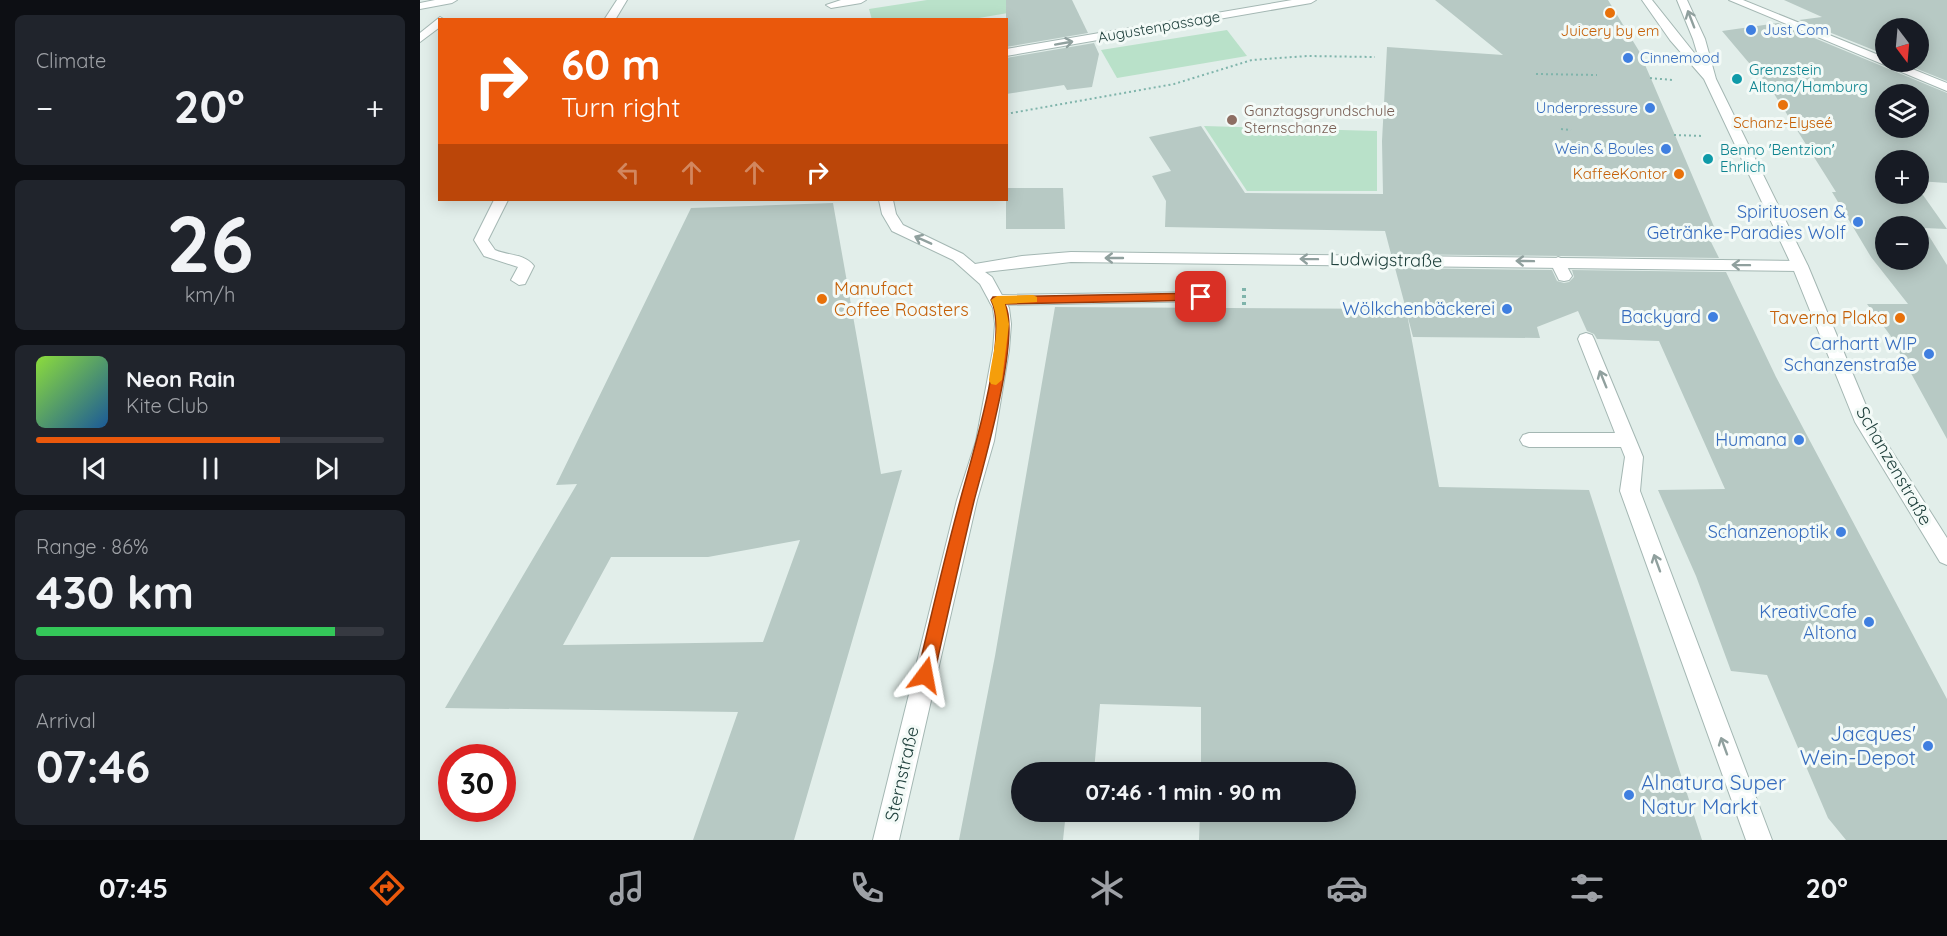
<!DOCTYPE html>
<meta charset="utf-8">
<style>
:root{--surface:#171b24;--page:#20242c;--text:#f1f3f6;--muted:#9ea1a6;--line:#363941;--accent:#ea580c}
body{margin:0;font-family:Quicksand,sans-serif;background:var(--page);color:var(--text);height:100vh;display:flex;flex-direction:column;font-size:22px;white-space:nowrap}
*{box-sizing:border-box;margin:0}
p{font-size:20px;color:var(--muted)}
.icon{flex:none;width:33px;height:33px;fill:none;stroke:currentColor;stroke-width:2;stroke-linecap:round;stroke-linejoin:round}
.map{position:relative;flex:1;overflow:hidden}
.sheet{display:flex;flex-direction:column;gap:15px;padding:15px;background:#0d0f14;width:420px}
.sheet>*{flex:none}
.hud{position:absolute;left:18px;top:18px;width:570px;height:183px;border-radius:0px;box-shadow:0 3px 15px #0003;background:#ea580c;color:#fff;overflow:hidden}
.needle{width:39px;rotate:164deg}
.tools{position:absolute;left:1455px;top:18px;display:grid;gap:12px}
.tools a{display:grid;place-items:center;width:54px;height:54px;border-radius:50%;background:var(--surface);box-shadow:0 3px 15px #0003;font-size:30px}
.speed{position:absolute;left:18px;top:744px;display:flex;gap:12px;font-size:30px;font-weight:700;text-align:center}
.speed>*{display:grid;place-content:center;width:78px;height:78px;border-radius:50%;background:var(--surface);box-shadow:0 3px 15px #0003;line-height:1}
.speed .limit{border:9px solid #d22;background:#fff;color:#111}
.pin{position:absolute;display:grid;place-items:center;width:51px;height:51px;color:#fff;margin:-26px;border-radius:12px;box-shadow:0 3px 9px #0006}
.me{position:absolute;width:66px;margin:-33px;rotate:13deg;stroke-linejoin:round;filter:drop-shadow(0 0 4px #0008)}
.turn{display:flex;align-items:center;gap:21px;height:126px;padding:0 24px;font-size:27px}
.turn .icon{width:78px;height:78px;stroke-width:2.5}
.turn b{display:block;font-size:42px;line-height:51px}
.lanes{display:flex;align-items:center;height:57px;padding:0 24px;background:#0003;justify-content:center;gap:30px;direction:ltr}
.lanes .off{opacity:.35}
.big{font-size:45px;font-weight:700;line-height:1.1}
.sheet .tile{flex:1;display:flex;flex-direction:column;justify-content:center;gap:9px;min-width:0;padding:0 21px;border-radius:9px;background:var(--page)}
.sheet .dial{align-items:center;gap:0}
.dial b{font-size:78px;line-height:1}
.song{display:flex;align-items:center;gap:18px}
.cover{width:72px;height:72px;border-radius:9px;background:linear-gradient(135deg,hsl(90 70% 55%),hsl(210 70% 35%))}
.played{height:6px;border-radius:3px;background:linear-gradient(90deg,var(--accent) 70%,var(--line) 70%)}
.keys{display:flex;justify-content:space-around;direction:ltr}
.heat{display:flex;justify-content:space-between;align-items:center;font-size:33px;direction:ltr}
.charge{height:9px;border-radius:4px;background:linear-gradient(90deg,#34c759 86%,var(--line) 0)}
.trip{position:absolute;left:591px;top:762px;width:345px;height:60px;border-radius:30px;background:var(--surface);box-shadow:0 3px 15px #0003;font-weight:700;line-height:60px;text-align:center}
.menu{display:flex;height:96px;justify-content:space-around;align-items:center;background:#090b0e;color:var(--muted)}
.menu .icon{width:42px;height:42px}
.menu .current{color:var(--accent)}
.menu b{font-size:27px;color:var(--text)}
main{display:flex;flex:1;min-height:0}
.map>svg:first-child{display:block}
</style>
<main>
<section class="sheet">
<div class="tile"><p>Climate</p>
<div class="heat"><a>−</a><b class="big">20°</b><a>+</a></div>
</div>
<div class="tile dial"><b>26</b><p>km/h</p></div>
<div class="tile">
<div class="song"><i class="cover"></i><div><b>Neon Rain</b><p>Kite Club</p></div></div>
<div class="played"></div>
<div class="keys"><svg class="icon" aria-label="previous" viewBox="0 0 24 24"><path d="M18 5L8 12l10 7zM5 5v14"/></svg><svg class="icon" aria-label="pause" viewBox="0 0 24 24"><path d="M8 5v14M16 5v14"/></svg><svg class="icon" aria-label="next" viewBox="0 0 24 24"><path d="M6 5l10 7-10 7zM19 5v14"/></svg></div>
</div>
<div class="tile"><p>Range · 86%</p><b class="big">430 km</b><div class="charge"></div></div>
<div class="tile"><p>Arrival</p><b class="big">07:46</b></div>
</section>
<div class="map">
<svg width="1527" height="840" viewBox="0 0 1527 840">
<rect width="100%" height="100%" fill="#e2eeea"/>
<!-- green -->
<g fill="#b9e1c9">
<polygon points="507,0 594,0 599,11 553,19 452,20 449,9"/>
<polygon points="807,30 827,56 697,78 681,50"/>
<polygon points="784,126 957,131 957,191 827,191"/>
</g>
<!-- building -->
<g fill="#b7c9c4" fill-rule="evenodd">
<polygon points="586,0 652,0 668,33 586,47"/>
<polygon points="1015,0 1188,0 1219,51 1232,81 1298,236 1288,236 1299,258 971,254 965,231 745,227 746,201 732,176 751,171 729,137 781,126 825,193 963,194 962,141 967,47 1083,55"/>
<polygon points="1364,0 1527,0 1527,81 1480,62 1498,62 1498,28 1466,28 1466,55 1379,20 1402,17"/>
<path d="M 1358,23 L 1527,93 L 1527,183 L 1498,181 L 1498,160 L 1466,160 L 1466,194 L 1498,194 L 1498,188 L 1527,229 L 1504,228 L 1527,265 L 1527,439 L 1470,335 L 1447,304 L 1488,304 L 1451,257 L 1412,192 L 1416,192 L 1351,89 L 1302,31 ZM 1466,94 L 1498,94 L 1498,128 L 1466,128 ZM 1466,226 L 1498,226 L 1498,260 L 1466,260 Z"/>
<polygon points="674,43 679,54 672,87 647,90 644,85 586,94 586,58"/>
<polygon points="586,188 643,188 645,229 586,229"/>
<path d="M 413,203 L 461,474 L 482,470 L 374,840 L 273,840 L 318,712 L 25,708 L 157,484 L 136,485 L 271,208 ZM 380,540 L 343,642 L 143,645 L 191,557 L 288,557 Z"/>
<polygon points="975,268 1132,270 1137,281 1144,283 1149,282 1154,277 1152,270 1306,272 1356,377 1527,699 1527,840 1426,840 1408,818 1347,675 1311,671 1276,576 1238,490 1305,489 1239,341 1177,339 1174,334 1167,331 1158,311 1117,327 1120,338 993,337 987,314 1019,487 1169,490 1282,840 779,840 780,812 926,812 926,772 781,772 781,707 680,704 674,771 602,772 602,812 646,812 643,840 539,840 575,656 635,307 986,309"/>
</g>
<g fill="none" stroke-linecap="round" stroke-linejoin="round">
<!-- service casing -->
<g stroke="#a4b7b3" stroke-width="2">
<g id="service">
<polygon points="15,0 37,0 32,3 0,9 0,3"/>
<polygon points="197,0 207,0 195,20 184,20"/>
<polygon points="20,17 25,20 20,20 20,27 0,42 0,33"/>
<path d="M 74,200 L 88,200 L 68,240 L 75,250 C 88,256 104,253 114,266 L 105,284 L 99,285 L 91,280 L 98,267 L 64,256 L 54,240 Z"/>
<polygon points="1138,257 1143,259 1152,276 1149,280 1144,281 1139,280 1130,262"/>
<polygon points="781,292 787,293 789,297 787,301 577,305 571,304 569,300 571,296 577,295"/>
<polygon points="1166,333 1172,335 1174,339 1223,457 1220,491 1352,840 1326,840 1200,491 1205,457 1201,447 1109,447 1103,445 1100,440 1103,435 1109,433 1195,433 1158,339 1160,335"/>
</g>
</g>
<!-- minor casing -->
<g stroke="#a4b7b3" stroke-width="2">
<g id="minor">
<polygon points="421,0 446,0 441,3 411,8 406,5"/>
<polygon points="872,0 896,0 891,3 586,56 586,49"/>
<polygon points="459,200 473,200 476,214 483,225 543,254 555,264 602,256 651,252 1380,261 1388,266 1380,271 651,262 565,272 572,277 589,308 591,324 589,350 574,441 557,500 479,840 453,840 537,500 556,441 573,350 575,324 573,308 560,284 533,260 472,231 462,214"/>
</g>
</g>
<!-- tertiary casing -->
<g stroke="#a4b7b3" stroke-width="2">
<g id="tertiary">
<polygon points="1222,0 1232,0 1279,59 1273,39 1257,0 1267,0 1285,39 1296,79 1388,266 1452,420 1527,538 1527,565 1520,562 1435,422 1372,266 1284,79 1250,40"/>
<polygon points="1309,0 1323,0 1466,58 1466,62 1475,62 1527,83 1527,91"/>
</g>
</g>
<!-- path-far1 -->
<g stroke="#7fb4ab" stroke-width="2" stroke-dasharray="2 3" stroke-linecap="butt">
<polyline points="1116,74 1177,75"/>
<polyline points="1230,78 1252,80"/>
<polyline points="586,114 754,84 832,60 887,56 955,57"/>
<polyline points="1141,129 1151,130"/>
<polyline points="1254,135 1283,136"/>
</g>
<!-- path -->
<polyline stroke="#7fb4ab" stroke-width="4" stroke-dasharray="3 4" stroke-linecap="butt" points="824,288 824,308"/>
<!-- service -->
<use href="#service" fill="#fff" fill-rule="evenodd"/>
<!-- minor -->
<use href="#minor" fill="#fff" fill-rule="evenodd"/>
<!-- tertiary -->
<use href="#tertiary" fill="#fff" fill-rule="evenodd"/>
</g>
<!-- one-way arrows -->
<defs><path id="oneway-shaft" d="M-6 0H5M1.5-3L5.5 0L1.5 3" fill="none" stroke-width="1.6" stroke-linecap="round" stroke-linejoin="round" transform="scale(1.5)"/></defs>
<g stroke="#90a09e">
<use href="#oneway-shaft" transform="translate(1271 19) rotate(-111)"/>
<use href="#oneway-shaft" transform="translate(644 43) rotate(-10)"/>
<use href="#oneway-shaft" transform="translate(503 240) rotate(-156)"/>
<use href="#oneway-shaft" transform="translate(694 258) rotate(-180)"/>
<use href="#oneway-shaft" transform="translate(889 259) rotate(-179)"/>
<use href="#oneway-shaft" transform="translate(1105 261) rotate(-179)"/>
<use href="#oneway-shaft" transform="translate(1321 265) rotate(-179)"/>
<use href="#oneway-shaft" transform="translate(1183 379) rotate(-112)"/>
<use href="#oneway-shaft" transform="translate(1237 563) rotate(-110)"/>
<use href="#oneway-shaft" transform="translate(1304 746) rotate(-110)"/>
</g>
<!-- route -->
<path fill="#ea580c" stroke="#983908" stroke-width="1.5" d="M 781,293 L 785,295 L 785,300 L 585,304 C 601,336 564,463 554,501 C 540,559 527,617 514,675 L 511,681 L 505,683 L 499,681 L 497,675 C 511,617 524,559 540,501 C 551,459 590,336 571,300 L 573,297 Z"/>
<!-- slow -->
<path fill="#f59e0b" d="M 613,295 L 617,297 L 617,302 L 585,304 L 589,324 L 582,380 L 576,385 L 571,384 L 569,380 C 572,355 583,323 571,300 L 577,296 Z"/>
<!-- markers -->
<g fill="#e8710a" stroke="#f3faf7" stroke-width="2">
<circle cx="1190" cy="13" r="6"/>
<circle cx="1363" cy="105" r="6"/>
<circle cx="1259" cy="174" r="6"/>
<circle cx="402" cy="299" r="6"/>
<circle cx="1480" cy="318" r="6"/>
</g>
<g fill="#3f7fe0" stroke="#f3faf7" stroke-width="2">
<circle cx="1331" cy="30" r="6"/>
<circle cx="1208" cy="58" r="6"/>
<circle cx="1230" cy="108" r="6"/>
<circle cx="1246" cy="149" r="6"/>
<circle cx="1438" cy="222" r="6"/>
<circle cx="1087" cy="309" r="6"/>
<circle cx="1293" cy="317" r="6"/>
<circle cx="1509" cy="354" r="6"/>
<circle cx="1379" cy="440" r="6"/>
<circle cx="1421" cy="532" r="6"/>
<circle cx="1449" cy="622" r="6"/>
<circle cx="1508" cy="746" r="6"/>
<circle cx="1209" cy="795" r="6"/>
</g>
<g fill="#0f9aa8" stroke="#f3faf7" stroke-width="2">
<circle cx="1317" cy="79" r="6"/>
<circle cx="1288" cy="159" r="6"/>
</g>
<circle fill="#8d6e63" stroke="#f3faf7" stroke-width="2" cx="812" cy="120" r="6"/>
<g text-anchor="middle" stroke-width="6" stroke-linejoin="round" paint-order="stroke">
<!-- far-street labels -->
<g font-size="15" fill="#20413d" stroke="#f3faf7">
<text transform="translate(739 27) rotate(-10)" y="5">Augustenpassage</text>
</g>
<!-- far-shop labels -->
<g font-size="15" fill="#366cbe" stroke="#f3faf7" text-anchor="start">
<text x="1343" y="35">Just Com</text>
<text x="1220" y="63">Cinnemood</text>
<text x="1218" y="113" text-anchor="end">Underpressure</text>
<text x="1234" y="154" text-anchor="end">Wein &amp; Boules</text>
</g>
<!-- far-food labels -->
<g font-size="15" fill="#c56008" stroke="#f3faf7">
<text x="1190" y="36">Juicery by em</text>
<text x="1363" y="128">Schanz-Elyseé</text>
<text x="1247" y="179" text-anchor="end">KaffeeKontor</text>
</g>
<!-- far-culture labels -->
<g font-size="15" fill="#0d838f" stroke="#f3faf7" text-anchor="start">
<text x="1329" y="75">Grenzstein<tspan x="1329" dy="17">Altona/Hamburg</tspan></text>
<text x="1300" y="155">Benno 'Bentzion'<tspan x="1300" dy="17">Ehrlich</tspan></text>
</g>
<!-- far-education labels -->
<g font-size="15" fill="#785e54" stroke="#f3faf7" text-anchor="start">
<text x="824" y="116">Ganztagsgrundschule<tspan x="824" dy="17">Sternschanze</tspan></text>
</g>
<!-- shop labels -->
<g font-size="18" fill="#366cbe" stroke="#f3faf7" text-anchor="end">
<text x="1426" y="218">Spirituosen &amp;<tspan x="1426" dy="21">Getränke-Paradies Wolf</tspan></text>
<text x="1075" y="315">Wölkchenbäckerei</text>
<text x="1281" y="323">Backyard</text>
<text x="1497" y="350">Carhartt WIP<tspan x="1497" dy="21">Schanzenstraße</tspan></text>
<text x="1367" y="446">Humana</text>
<text x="1409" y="538">Schanzenoptik</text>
<text x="1437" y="618">KreativCafe<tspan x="1437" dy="21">Altona</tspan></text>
</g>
<!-- street labels -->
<g font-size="18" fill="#20413d" stroke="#f3faf7">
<text transform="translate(966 260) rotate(1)" y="6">Ludwigstraße</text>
<text transform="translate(1474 466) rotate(60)" y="6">Schanzenstraße</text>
<text transform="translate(482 774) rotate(-77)" y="6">Sternstraße</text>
</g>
<!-- food labels -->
<g font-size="18" fill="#c56008" stroke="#f3faf7" text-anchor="start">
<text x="414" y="295">Manufact<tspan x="414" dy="21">Coffee Roasters</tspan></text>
<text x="1468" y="324" text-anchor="end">Taverna Plaka</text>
</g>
<!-- near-shop labels -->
<g font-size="21" fill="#366cbe" stroke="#f3faf7" text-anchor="end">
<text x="1496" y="741">Jacques'<tspan x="1496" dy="24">Wein-Depot</tspan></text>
<text x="1221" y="790" text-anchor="start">Alnatura Super<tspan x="1221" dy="24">Natur Markt</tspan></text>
</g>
</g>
</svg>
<div class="tools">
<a><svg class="needle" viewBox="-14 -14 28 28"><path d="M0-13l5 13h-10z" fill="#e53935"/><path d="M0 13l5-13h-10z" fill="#9ea1a6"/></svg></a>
<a><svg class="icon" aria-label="layers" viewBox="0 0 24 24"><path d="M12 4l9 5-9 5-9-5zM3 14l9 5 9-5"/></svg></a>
<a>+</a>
<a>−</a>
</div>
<div class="speed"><div class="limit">30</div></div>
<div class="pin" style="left:781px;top:297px;background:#d93025"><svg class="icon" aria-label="arrive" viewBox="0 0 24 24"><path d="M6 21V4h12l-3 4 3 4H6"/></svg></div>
<svg class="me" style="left:505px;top:675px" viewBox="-20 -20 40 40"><path d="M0-17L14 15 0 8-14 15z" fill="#ea580c" stroke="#fff" stroke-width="4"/></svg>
<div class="trip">07:46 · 1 min · 90 m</div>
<div class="hud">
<div class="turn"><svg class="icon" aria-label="right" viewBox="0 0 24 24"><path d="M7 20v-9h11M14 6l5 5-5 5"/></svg><div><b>60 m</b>Turn right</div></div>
<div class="lanes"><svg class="icon off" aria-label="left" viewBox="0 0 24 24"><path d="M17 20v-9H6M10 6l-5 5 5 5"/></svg><svg class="icon off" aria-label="ahead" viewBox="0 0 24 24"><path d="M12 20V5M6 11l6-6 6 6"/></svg><svg class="icon off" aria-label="ahead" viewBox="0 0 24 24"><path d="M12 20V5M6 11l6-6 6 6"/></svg><svg class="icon" aria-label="right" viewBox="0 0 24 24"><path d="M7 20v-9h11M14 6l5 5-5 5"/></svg></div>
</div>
</div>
</main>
<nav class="menu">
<b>07:45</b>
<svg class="icon current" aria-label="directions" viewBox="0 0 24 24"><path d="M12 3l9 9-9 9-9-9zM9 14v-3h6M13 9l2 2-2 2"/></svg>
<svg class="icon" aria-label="music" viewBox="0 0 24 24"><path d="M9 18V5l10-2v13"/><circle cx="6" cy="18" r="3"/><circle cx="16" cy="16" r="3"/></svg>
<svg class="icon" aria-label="phone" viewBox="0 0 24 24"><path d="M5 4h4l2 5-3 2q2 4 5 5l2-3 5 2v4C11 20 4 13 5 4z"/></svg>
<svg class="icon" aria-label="climate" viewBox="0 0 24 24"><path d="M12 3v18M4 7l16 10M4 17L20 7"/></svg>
<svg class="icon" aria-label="car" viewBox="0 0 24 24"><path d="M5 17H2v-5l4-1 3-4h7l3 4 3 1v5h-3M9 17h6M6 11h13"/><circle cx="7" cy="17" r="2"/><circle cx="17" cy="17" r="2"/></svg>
<svg class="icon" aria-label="filters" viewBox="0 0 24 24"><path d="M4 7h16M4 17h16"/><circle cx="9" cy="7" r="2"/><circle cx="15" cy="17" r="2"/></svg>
<b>20°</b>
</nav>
